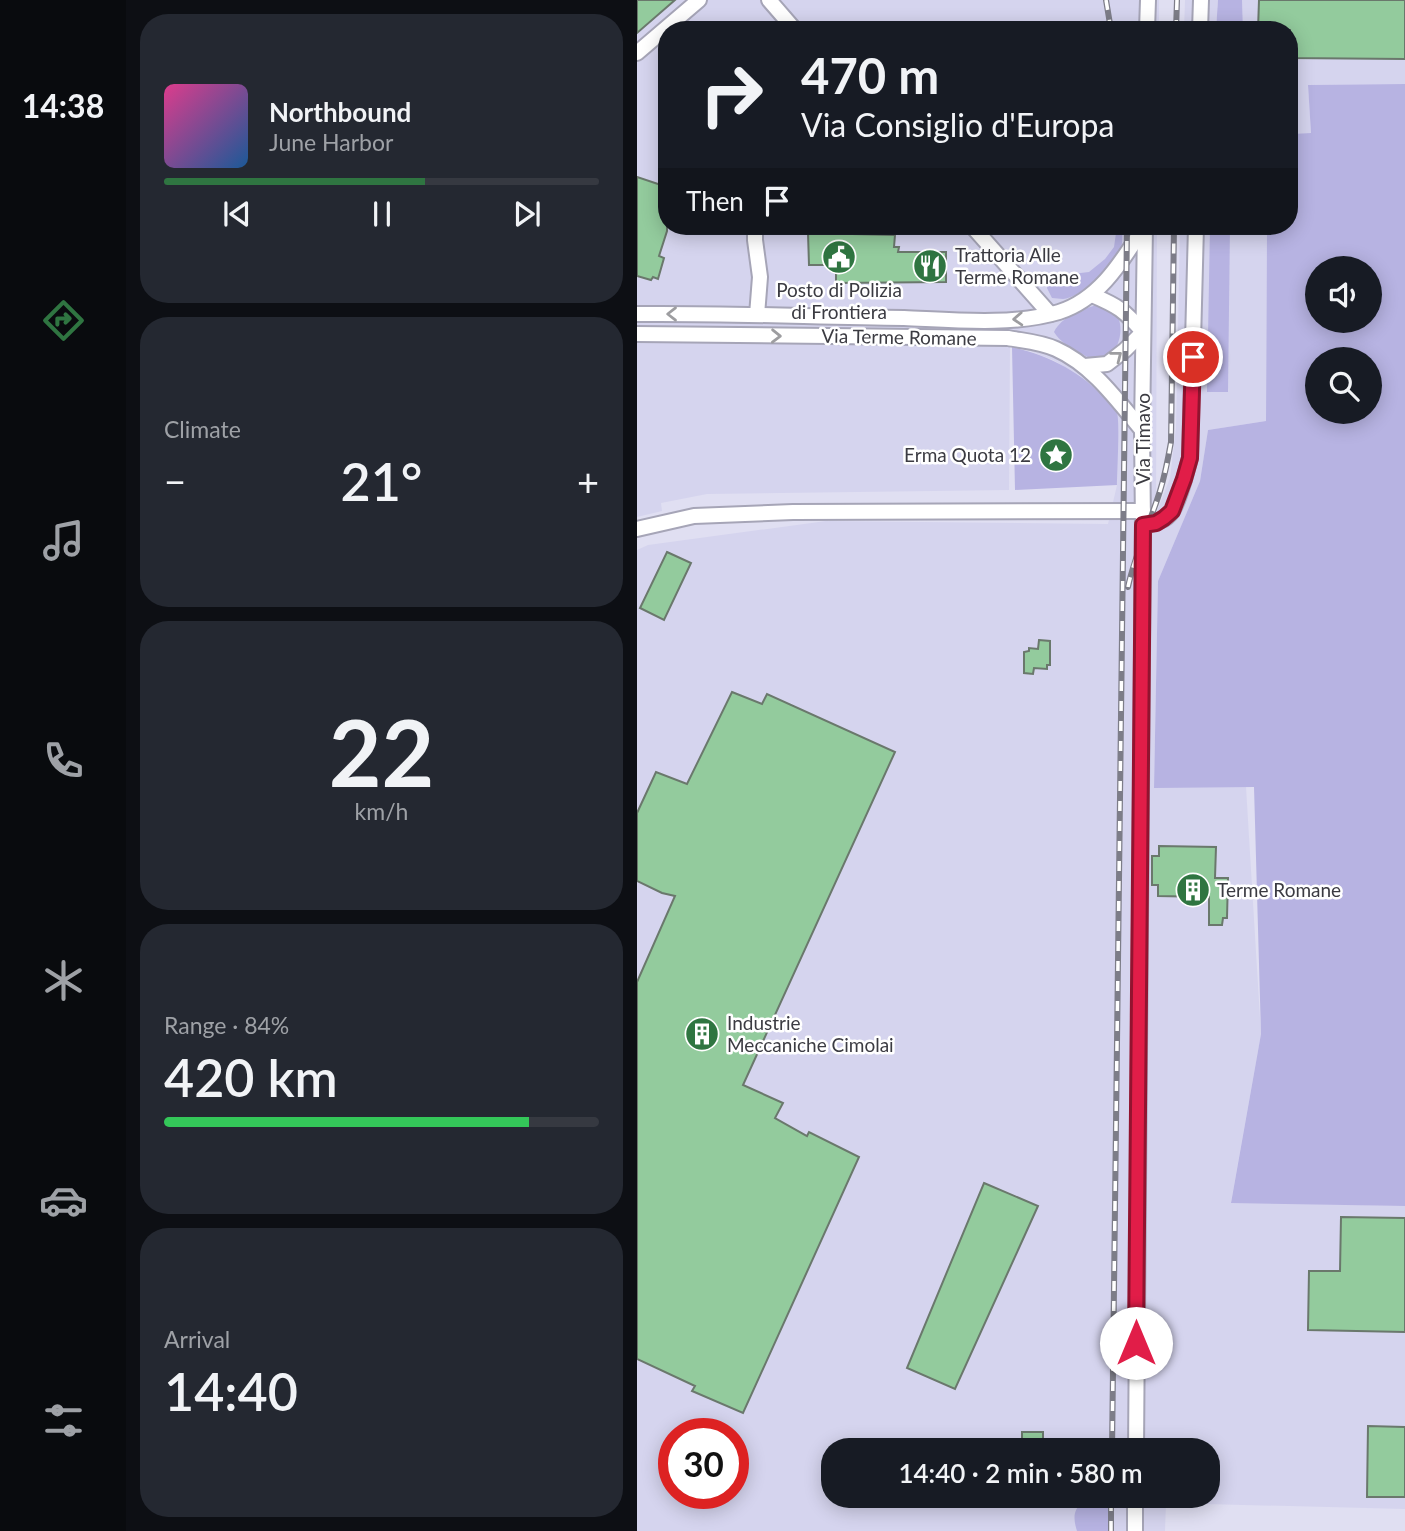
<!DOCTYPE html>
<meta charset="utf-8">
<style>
:root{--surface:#171b24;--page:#242831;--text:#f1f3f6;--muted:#9ea1a6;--line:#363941;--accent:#2f7541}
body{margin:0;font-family:Lato,sans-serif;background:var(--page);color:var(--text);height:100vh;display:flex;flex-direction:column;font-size:26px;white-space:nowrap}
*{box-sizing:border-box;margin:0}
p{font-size:23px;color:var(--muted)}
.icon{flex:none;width:38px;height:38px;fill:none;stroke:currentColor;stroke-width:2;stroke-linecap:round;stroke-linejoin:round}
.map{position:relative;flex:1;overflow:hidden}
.details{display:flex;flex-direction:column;gap:14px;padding:14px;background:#0d0f14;width:511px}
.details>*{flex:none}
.guide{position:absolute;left:21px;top:21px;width:640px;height:214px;border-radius:28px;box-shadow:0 4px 18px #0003;background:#171b24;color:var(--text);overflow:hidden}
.buttons{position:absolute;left:668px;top:256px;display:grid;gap:14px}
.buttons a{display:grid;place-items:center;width:77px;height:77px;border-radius:50%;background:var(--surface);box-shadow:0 4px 18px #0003;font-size:35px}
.speed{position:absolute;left:21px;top:1418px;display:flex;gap:14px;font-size:35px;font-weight:700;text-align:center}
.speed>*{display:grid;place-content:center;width:91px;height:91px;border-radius:50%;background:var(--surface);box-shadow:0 4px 18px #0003;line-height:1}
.speed .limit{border:10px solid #d22;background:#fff;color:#111}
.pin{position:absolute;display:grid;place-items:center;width:60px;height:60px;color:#fff;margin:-30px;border:4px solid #fff;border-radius:50%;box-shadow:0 2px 7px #0007}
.me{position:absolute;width:77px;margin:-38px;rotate:0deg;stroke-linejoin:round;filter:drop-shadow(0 0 5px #0008)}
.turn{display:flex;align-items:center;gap:24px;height:147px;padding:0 28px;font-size:32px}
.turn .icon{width:91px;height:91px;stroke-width:2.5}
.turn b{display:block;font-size:49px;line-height:60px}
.then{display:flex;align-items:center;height:66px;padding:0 28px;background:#0003;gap:14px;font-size:26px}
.big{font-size:52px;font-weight:600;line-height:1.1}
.details .card{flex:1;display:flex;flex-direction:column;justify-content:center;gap:10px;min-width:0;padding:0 24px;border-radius:28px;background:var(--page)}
.details .dial{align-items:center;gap:0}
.dial b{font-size:91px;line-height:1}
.song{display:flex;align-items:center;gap:21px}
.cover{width:84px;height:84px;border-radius:10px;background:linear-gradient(135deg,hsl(330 70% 55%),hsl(210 70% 35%))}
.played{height:7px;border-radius:4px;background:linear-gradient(90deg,var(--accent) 60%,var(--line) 60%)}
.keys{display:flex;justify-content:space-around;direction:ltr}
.heat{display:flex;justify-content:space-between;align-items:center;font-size:38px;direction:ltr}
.charge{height:10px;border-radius:5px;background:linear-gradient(90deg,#34c759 84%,var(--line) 0)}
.trip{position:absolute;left:184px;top:1438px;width:399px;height:70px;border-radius:28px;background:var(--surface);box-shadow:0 4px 18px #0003;font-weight:600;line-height:70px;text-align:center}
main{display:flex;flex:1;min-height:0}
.tab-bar{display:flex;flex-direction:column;width:126px;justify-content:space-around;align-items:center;background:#090b0e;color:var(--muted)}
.tab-bar .icon{width:49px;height:49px}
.tab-bar .on{color:var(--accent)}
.tab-bar b{font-size:32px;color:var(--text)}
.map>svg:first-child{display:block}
</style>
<main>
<nav class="tab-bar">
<b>14:38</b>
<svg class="icon on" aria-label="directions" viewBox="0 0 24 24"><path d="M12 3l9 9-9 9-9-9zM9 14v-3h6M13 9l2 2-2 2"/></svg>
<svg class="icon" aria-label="music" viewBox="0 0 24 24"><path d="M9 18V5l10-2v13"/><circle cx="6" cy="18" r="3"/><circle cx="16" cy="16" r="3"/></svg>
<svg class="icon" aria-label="phone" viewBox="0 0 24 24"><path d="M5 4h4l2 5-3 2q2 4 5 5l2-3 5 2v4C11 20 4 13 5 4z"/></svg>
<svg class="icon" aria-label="climate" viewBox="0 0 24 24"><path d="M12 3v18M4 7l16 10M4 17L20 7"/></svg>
<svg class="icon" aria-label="car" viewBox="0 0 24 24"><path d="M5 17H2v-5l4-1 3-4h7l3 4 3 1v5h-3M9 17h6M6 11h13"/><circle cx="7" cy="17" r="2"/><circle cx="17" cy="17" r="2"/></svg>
<svg class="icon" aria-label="filters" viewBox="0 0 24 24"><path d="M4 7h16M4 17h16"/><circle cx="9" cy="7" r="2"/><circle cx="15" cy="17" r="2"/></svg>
</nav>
<section class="details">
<div class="card">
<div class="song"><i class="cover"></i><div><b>Northbound</b><p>June Harbor</p></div></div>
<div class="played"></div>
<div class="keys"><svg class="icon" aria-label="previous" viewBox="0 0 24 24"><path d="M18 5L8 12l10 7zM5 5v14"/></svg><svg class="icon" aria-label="pause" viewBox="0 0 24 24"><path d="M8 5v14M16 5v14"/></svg><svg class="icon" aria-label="next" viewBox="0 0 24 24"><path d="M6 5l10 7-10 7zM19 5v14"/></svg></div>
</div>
<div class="card"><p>Climate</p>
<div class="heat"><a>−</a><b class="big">21°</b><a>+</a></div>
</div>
<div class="card dial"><b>22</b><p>km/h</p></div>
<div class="card"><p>Range · 84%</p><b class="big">420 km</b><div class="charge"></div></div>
<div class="card"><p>Arrival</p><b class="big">14:40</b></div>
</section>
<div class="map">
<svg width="768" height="1531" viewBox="0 0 768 1531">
<rect width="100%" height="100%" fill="#e0dff2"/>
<!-- built -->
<g fill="#d5d4ee" fill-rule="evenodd">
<path d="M 0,0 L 522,0 L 522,30 L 30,30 L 30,226 L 520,226 L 519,514 L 533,478 L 539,428 L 543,226 L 630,226 L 629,421 L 571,430 L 563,481 L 521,581 L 517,787 L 609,787 L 624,1034 L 594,1202 L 768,1206 L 768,1509 L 529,1503 L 528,1531 L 0,1531 L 0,550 L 11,545 L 189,521 L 471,524 L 480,485 L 480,414 L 466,396 L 442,375 L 416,360 L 393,351 L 373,346 L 372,490 L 70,494 L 24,503 L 25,511 L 0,517 ZM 37,1433 L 96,1433 L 96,1493 L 37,1493 ZM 196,1451 L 570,1451 L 570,1496 L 196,1496 Z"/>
<polygon points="548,0 581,0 579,30 547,30"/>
<polygon points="605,0 768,0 768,84 671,85 674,133 653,134 653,30 606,30"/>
</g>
<!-- green -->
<g fill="#b7b3e2" fill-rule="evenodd">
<polygon points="581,0 605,0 606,30 579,30"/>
<path d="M 768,84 L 768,1206 L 594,1203 L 624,1034 L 617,787 L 517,788 L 521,581 L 563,481 L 571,430 L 629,421 L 630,226 L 653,226 L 653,134 L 674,133 L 671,85 ZM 681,268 L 733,268 L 733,320 L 681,320 ZM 681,359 L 733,359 L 733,411 L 681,411 Z"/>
<path d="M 480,226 L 485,226 C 485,233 486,242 484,248 C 476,266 446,297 426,299 C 422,299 419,298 415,298 L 410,288 L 412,279 L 422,272 L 435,274 L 452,272 L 468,259 L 477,247 Z"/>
<polygon points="573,226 593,226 591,392 570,392"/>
<path d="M 463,304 C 469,307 477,309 481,317 C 488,333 480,360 459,359 C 452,359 444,353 438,350 C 429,345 423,341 417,332 C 425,316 446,309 463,304 Z"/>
<path d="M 375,347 C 410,355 446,372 469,400 C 472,404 478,409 480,413 C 483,421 480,473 480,485 L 378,490 Z"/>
<path d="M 467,1496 L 472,1496 L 471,1531 L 440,1531 C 432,1507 444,1500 466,1498 Z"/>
</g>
<!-- building -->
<g fill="#93cb9d" stroke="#6a786c" stroke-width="2">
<polygon points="0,0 38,0 0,33"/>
<polygon points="622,0 768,0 768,59 653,58 653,30 621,30"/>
<polygon points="0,177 30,187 30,231 22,256 27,258 21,279 16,277 14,280 0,276"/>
<polygon points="171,233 258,235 257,247 262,247 261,252 309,252 309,282 199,283 199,265 172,265"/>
<polygon points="30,552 54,563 27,620 3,608"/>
<polygon points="402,640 413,641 413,665 410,665 410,669 397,668 396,674 387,673 387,652 392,651 392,648 401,649"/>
<polygon points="95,692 125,704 130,694 258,752 106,1085 146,1103 138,1118 170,1136 172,1132 222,1157 106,1413 55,1391 58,1386 0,1359 0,982 38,896 25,893 0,881 0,813 19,772 50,784"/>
<polygon points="522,846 579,847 578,878 591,878 590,918 586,918 585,925 572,925 572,897 521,896 521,885 515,885 515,856 522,856"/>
<polygon points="347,1183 401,1206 318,1389 270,1368"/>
<polygon points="704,1217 768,1218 768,1332 671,1330 672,1271 703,1271"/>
<polygon points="731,1426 768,1427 768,1497 730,1497"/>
<rect x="385" y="1432" width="21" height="14"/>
</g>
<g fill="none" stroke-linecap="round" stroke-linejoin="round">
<!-- minor casing -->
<g stroke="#a6a5b7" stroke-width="18">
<g id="minor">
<polyline points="132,0 158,30"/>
<polyline points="510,30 511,0"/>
<polyline points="563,30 564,0"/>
<polyline points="0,53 62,0"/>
<polyline points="118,226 118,240 123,277 120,315"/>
<polyline points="335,226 413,314"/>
<path d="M 0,314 C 89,313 178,317 267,318 C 315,320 376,326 422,312 C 463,299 485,261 507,227"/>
<path d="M 0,334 L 371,338 C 387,341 404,342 419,349 C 455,365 480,400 505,430"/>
<path d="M 448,366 L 470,364 L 488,350 L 506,332 C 487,310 481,306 455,295"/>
<path d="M 506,525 C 517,523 529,521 535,511 C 543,499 549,472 553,458 L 559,226"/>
<polyline points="0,529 57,516 156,512 506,511"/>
<polyline points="499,1451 506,525 505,430 508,226"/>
<polyline points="498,1531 498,1496"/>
</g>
</g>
<!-- minor -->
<use href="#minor" stroke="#fff" stroke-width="14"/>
<!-- rail casing -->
<g stroke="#7d7d88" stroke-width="6">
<g id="rail">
<polyline points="469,0 474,30"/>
<polyline points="539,30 540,0"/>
<path d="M 491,587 C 498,554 513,523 523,491 C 528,475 531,459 534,442 L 537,226"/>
<polyline points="475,1451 490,226"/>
<polyline points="474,1531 474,1496"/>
</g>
</g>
<!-- rail -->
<use href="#rail" stroke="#fff" stroke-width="3.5" stroke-dasharray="10" stroke-linecap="butt"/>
</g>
<!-- one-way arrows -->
<defs><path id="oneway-chevron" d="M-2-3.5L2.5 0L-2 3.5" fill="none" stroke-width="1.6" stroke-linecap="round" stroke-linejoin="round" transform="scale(1.75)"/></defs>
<g stroke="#9d9da0">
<use href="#oneway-chevron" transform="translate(35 314) rotate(180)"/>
<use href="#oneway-chevron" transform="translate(381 319) rotate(177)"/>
<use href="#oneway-chevron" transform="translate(139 336) rotate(1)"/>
<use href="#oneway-chevron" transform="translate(480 356) rotate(-38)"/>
</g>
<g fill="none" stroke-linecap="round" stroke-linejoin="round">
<!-- route casing -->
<g stroke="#92132f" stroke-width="18">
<polyline id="route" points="499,1343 506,525 519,523 527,518 535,511 547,479 553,458 556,357"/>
</g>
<!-- route -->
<use href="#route" stroke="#e11d48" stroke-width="12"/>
</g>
<!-- icons -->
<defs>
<g id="civic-disc" transform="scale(1.75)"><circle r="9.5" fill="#2f7541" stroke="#fff"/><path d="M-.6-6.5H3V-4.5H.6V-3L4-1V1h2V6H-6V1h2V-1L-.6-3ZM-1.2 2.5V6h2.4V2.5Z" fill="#fff"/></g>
<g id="restaurant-disc" transform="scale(1.75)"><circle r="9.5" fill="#2f7541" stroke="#fff"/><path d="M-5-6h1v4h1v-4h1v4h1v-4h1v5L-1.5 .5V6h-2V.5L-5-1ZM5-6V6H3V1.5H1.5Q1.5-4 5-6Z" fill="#fff"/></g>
<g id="sight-disc" transform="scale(1.75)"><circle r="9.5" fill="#2f7541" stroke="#fff"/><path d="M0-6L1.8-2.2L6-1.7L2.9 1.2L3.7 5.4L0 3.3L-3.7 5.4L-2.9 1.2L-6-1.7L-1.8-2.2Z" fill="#fff"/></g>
<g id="building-disc" transform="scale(1.75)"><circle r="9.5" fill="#2f7541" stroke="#fff"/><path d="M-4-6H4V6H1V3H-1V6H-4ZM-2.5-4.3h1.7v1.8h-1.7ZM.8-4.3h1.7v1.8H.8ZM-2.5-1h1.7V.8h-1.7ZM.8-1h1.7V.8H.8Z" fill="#fff"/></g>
</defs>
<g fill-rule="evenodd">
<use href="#civic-disc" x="202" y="257"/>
<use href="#restaurant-disc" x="293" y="266"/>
<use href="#sight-disc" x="419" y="455"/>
<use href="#building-disc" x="556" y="890"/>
<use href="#building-disc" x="65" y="1034"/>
</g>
<g text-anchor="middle" stroke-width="5" stroke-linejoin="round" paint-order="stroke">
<!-- poi labels -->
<g font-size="19" fill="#3b3b42" stroke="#fff" text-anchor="start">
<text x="318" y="262">Trattoria Alle<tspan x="318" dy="22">Terme Romane</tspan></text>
<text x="202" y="297" text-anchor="middle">Posto di Polizia<tspan x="202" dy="22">di Frontiera</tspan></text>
<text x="394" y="462" text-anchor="end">Erma Quota 12</text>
<text x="580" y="897">Terme Romane</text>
<text x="90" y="1030">Industrie<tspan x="90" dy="22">Meccaniche Cimolai</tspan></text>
</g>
<!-- street labels -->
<g font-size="19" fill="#3b3b42" stroke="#fff">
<text transform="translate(262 337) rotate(1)" y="7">Via Terme Romane</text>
<text transform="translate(506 439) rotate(-90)" y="7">Via Timavo</text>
</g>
</g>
</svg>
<div class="buttons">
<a><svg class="icon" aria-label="sound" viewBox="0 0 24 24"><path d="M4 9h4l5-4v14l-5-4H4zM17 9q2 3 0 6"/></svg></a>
<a><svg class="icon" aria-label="search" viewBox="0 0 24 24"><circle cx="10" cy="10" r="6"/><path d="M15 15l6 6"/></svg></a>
</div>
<div class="speed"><div class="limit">30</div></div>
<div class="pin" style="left:556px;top:357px;background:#d93025"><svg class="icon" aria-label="arrive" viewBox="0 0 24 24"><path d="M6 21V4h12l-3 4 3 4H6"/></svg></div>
<svg class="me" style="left:499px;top:1343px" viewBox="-20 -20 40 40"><circle r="19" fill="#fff"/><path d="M0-13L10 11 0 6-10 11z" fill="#e11d48"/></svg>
<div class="trip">14:40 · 2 min · 580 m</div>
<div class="guide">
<div class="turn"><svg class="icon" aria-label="right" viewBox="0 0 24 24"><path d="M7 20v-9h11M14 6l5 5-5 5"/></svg><div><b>470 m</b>Via Consiglio d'Europa</div></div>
<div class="then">Then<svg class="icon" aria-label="arrive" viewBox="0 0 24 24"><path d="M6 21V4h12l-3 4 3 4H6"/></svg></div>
</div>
</div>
</main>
